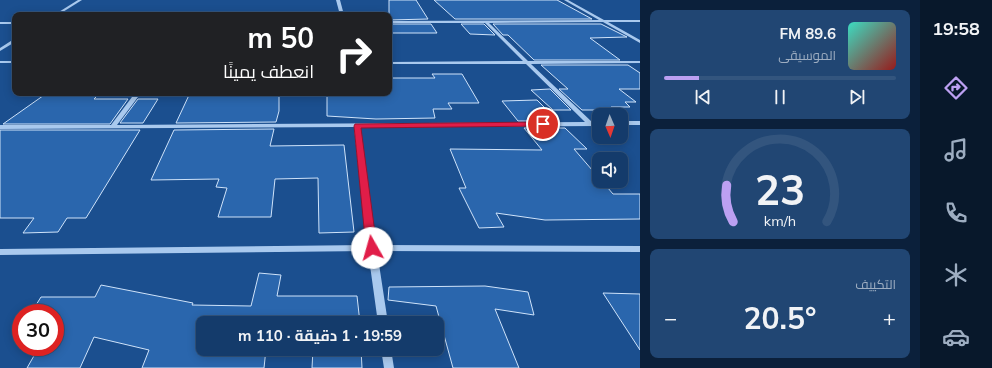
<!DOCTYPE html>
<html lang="ar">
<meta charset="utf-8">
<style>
:root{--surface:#143b6b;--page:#214673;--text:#f1f3f6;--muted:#9dadc1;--line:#33557e;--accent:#bca0f2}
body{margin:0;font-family:Mulish,Cairo,sans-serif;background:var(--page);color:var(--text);direction:rtl;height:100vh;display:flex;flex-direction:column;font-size:15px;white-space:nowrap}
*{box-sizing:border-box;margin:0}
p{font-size:13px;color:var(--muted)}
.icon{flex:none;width:22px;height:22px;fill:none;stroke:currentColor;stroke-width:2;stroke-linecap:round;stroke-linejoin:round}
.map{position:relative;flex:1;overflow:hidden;direction:ltr}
.side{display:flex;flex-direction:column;gap:10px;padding:10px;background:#0b203b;width:280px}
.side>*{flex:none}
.hud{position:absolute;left:12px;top:12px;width:380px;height:84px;border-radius:8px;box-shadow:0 2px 10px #0003,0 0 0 1px var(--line);direction:rtl;background:#202124;color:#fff;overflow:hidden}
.needle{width:26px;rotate:178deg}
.buttons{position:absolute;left:592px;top:108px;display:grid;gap:8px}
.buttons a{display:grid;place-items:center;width:36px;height:36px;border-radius:8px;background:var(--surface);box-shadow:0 2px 10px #0003,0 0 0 1px var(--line);font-size:20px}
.speed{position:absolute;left:12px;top:304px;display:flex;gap:8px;font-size:20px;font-weight:700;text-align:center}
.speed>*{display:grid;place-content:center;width:52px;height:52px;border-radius:50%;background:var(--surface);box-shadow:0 2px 10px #0003,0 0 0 1px var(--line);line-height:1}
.speed .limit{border:6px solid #d22;background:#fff;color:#111}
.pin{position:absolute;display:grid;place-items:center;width:34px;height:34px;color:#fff;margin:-17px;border:2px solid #fff;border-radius:50%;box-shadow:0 1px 4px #0007}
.me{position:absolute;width:44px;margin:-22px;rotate:353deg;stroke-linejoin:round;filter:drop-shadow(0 0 3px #0008)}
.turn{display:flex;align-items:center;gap:14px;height:84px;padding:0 12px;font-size:18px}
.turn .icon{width:52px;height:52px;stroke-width:2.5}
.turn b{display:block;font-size:28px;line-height:34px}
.big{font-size:30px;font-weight:700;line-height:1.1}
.side .tile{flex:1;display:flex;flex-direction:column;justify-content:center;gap:6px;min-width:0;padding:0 14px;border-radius:8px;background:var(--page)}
.side .dial{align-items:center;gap:0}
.dial svg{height:104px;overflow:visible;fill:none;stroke:var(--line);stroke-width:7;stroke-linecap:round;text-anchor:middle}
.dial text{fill:var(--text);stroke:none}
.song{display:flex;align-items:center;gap:12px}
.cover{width:48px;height:48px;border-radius:6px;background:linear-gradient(135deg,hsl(170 70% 55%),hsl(0 70% 35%))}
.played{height:4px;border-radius:2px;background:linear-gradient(90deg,var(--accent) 15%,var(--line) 15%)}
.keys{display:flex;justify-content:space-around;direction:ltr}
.heat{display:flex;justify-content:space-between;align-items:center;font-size:22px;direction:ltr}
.trip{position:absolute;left:196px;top:316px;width:248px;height:40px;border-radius:8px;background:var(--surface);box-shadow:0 2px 10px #0003,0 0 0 1px var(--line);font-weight:700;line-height:40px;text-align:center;direction:rtl}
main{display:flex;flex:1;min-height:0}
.dock{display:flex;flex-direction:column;width:72px;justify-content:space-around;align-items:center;background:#08182b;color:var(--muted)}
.dock .icon{width:28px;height:28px}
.dock .current{color:var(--accent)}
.dock b{font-size:18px;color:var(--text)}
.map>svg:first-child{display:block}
</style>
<main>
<nav class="dock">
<b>19:58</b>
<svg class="icon current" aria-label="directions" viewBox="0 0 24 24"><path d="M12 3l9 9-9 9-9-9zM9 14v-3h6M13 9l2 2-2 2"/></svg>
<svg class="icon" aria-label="music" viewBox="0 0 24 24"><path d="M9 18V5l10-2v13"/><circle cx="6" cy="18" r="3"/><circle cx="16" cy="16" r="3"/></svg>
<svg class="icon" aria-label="phone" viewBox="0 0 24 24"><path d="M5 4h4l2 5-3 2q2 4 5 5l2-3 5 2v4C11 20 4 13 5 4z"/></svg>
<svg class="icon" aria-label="climate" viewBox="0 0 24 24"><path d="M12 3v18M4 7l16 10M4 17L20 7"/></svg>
<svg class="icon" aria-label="car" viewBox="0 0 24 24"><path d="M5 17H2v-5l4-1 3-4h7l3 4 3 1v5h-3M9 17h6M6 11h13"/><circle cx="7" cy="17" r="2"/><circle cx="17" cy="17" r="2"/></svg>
</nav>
<section class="side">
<div class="tile">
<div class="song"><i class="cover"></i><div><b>89.6 FM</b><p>الموسيقى</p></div></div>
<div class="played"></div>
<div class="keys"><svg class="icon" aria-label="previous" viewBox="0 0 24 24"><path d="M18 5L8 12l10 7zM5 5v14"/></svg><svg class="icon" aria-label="pause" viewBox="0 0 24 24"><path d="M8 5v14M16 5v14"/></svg><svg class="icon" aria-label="next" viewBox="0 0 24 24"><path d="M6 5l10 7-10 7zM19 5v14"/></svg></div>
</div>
<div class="tile dial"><svg viewBox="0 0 100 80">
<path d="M14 69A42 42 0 1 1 86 69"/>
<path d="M14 69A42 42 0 0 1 9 41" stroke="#bca0f2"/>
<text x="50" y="56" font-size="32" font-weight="700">23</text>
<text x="50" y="72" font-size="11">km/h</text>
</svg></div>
<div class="tile"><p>التكييف</p>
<div class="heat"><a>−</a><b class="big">20.5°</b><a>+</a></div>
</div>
</section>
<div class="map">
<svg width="640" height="368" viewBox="0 0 640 368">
<rect width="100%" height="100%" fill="#1b4f8f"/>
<!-- building -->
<g fill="#2a66ad" stroke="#cfe3fa">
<polygon points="389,0 416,0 428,19 389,20"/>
<polygon points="434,0 557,0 592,19 455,19"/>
<polygon points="389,24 431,24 437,33 389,33"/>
<polygon points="461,24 484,24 495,35 470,34"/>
<polygon points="493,24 601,24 627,37 590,38 620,60 534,60 508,35 503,35"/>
<polygon points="541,65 628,65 640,73 640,89 619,89 636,102 625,102 630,107 611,107 614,110 582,110 559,89 568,89"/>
<polygon points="432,74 462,74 479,103 448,103 452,109 433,109 435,118 376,119 327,116 327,96 365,96 364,93 389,93 389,78 435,78"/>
<polygon points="550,89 571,110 553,110 531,90"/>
<polygon points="47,93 100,93 94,99 128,99 110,124 3,124"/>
<polygon points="190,93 279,93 279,111 276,122 176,123"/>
<polygon points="138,99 158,99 143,123 120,123"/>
<polygon points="537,100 558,121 518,121 502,101"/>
<polygon points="524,128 565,128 587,149 574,149 599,178 599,181 602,181 613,194 640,194 640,219 545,220 496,213 504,227 479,228 459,188 466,188 450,149 542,150"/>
<polygon points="274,129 270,146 344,145 354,232 319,233 318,178 275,179 271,217 218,217 227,188 216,187 219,179 151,180 174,130"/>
<polygon points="0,130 140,130 86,218 67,218 58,232 23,233 34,218 0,218"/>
<polygon points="259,273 281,275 277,296 357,296 360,323 203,323 203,349 266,349 264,368 142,368 149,350 94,337 80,368 27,368 39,347 55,347 55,313 31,313 41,297 95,297 101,285 193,303 192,305 251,306"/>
<polygon points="485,286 528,292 534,315 495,309 519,368 453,368 436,306 388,300 389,287"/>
<polygon points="603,293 640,294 640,350"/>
<polygon points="313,349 361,349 362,368 312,368"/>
</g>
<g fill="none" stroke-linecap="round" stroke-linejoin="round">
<!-- minor -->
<g fill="#a9c9ee" fill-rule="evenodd">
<polygon points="78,0 82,0 58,15 54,15"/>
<polygon points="336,0 340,0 344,15 340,15"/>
<polygon points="564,0 568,0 604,20 640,20 640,22 608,22 640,40 640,43 603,22 489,23 528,61 640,61 640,63 531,64 592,122 599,122 599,126 360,127 376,245 640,246 640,252 377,251 388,323 378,323 368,251 0,255 0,249 367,245 354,127 0,129 0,125 111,125 135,93 141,93 117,125 585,122 526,64 389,64 389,62 523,61 485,23 389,23 389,21 599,20"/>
<rect x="0" y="22" width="15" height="2"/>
<polygon points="14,39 15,39 15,42 0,51 0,48"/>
<rect x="0" y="61" width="15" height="2"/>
<rect x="621" y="121" width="19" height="4"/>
<polygon points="381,349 391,349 394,368 384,368"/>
</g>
</g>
<!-- route -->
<polygon fill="#e11d48" stroke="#92132f" points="543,122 547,124 546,126 361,128 377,248 376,251 368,251 366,248 354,126 355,124"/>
</svg>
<div class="buttons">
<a><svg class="needle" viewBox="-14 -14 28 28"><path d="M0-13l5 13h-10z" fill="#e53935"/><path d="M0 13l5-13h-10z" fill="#9dadc1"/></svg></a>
<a><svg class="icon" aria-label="sound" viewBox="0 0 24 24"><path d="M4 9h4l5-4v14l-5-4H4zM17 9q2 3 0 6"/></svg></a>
</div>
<div class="speed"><div class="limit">30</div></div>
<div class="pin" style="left:543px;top:124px;background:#d93025"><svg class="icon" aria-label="arrive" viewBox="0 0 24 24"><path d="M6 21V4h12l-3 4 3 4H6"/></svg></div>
<svg class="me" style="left:372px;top:248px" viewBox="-20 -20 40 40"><circle r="19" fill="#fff"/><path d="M0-13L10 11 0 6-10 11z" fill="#e11d48"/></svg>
<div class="trip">19:59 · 1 دقيقة · 110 m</div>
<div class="hud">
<div class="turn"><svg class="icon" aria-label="right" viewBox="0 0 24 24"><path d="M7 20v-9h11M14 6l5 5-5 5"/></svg><div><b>50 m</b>انعطف يمينًا</div></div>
</div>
</div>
</main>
